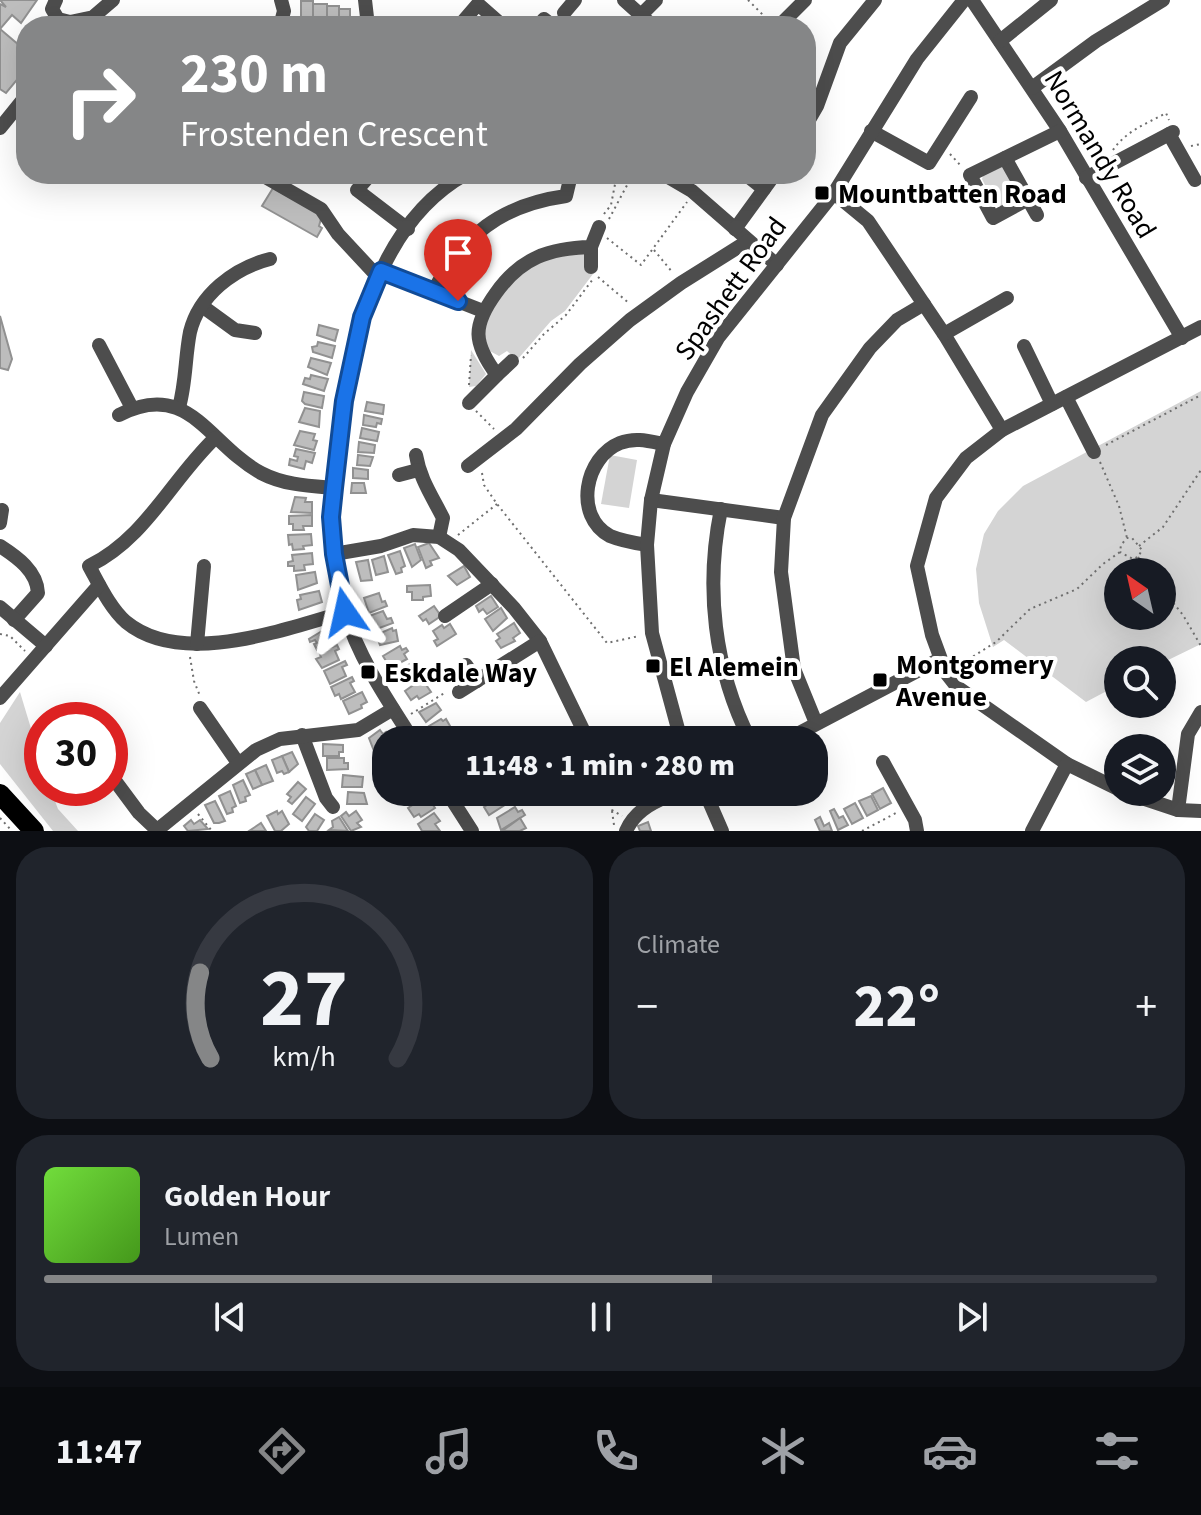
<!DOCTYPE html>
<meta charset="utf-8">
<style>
:root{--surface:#171b24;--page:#20242c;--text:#f1f3f6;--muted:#9ea1a6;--line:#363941;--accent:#858687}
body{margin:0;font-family:"Source Sans 3",sans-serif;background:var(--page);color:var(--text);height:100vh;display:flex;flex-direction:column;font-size:30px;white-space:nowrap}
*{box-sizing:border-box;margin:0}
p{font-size:26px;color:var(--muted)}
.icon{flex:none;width:44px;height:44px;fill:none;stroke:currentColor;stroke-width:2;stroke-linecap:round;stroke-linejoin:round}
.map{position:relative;height:831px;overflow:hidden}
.drawer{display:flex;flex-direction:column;gap:16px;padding:16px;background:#0d0f14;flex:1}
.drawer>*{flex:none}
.top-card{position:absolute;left:16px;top:16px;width:800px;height:168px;border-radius:32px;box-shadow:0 8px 32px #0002;background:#858687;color:#fff;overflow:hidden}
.needle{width:52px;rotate:326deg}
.fabs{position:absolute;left:1104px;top:558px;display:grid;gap:16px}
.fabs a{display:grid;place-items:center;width:72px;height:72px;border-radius:50%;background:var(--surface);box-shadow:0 8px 32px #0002;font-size:40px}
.speed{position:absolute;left:24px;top:702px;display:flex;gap:16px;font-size:40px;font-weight:700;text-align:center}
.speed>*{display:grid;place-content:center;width:104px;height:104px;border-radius:50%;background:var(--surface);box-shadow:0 8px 32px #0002;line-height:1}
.speed .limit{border:12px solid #d22;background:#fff;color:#111}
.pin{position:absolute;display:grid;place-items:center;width:68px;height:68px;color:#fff;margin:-82px -34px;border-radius:50% 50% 50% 0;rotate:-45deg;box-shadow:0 0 8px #0007}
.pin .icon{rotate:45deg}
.me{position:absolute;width:88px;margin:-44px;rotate:349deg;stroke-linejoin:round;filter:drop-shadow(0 0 6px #0008)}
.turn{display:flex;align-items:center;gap:28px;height:168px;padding:0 32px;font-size:36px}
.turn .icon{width:104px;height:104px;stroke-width:2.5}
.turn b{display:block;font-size:56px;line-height:68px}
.big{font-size:60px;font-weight:800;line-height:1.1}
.drawer .card{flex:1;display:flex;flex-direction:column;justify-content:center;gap:12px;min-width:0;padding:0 28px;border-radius:32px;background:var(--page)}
.drawer .dial{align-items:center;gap:0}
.dial svg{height:208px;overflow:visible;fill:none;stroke:var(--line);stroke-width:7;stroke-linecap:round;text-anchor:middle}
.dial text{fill:var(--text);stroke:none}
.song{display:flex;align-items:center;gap:24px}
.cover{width:96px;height:96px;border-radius:12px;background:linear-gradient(135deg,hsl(100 70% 55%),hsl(100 70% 35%))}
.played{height:8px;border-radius:4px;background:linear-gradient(90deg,var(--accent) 60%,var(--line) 60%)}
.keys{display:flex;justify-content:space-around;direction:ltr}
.heat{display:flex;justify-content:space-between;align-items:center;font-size:44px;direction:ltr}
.drawer .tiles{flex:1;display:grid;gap:16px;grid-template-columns:1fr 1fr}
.card:last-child{grid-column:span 2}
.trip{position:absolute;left:372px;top:726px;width:456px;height:80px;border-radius:32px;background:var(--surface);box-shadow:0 8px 32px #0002;font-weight:800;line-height:80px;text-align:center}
.tabs{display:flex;height:128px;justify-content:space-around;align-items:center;background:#090b0e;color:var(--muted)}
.tabs .icon{width:56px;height:56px}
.tabs .active{color:var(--accent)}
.tabs b{font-size:36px;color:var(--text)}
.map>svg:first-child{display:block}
</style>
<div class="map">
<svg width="1201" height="831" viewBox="0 0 1201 831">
<rect width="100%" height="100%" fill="#fff"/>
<!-- green -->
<g fill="#d4d4d4" fill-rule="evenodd">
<polygon points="1001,164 1021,197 1002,207 995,205 982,179 984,173"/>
<polygon points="581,251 586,257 593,274 565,311 551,321 517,360 507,351 499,356 488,350 483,333 488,310 524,265"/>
<polygon points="471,350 486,374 476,386 469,387"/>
<path d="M 1201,391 L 1201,644 L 1162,663 L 1162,660 L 1118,660 L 1118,685 L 1086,702 L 1004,640 L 993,647 L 979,603 L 976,569 L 984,534 L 998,511 L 1023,486 ZM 1118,572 L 1162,572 L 1162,616 L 1118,616 Z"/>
<polygon points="610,455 637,460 629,508 601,504"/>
<polygon points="20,692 42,765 42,788 50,788 58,809 78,831 53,831 0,764 0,723"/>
</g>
<!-- building -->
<g fill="#bdbdbd" stroke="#919191" stroke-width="2">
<polygon points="0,0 37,0 21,23 12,15 0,29 0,4 6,7"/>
<rect x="301" y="1" width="12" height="18"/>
<rect x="313" y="4" width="14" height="15"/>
<rect x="327" y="6" width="12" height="18"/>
<polygon points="339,9 350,9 350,23 339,24"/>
<polygon points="0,29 26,51 26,69 6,93 0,89"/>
<polygon points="273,188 322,215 319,226 322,228 317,237 262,206"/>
<polygon points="0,316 12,359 8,370 0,368"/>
<polygon points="319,325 338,330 335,341 317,335"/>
<polygon points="318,342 335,346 332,358 313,352 312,347 317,346"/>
<polygon points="311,358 331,363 327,375 308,367"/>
<polygon points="311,375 328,379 324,391 303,384 305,378 310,379"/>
<polygon points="304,392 324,396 322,408 305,404 302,401"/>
<polygon points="367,402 384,405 383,414 365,411"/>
<polygon points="305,408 320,411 319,427 299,422"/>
<polygon points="364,415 382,419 381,424 377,423 376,427 363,425"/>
<polygon points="362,428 379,432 377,441 360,438"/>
<polygon points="300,431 315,434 313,440 317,441 314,450 294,445"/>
<polygon points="359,442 375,445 374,453 358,452"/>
<polygon points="296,449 315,453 312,463 306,461 304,469 289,465 290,459 297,461 298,457 294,456"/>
<polygon points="358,455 373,457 370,466 357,465"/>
<polygon points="353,468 368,470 368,479 353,478"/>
<polygon points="352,483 364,483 366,493 351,493"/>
<polygon points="295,497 306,498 305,502 312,502 312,513 291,512"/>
<polygon points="312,515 312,526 303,526 304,530 293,530 293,524 289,524 289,516"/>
<polygon points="311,534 312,545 303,546 304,549 293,550 292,544 289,545 288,535"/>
<polygon points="429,543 439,558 430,561 432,565 426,568 418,547"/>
<polygon points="415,544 421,560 412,567 404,548"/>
<polygon points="400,551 405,566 401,568 402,572 396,574 388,555"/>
<polygon points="312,553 313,564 304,565 305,570 294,571 294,566 288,566 288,562 293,561 292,555"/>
<polygon points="384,556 388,572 376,575 372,560"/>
<polygon points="368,560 372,580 361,581 356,562"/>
<polygon points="464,566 470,577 457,585 448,576"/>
<polygon points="315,572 317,583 298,590 296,575"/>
<polygon points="430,585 431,596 423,597 423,600 412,600 412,592 407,592 407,586"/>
<polygon points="319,591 322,602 299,610 297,600 301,599 300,595"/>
<polygon points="379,593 382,602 385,601 387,606 369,613 364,598"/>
<polygon points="491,596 498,607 487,614 483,609 479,612 476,606"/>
<polygon points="434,606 441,616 429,624 426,619 423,621 419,616"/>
<polygon points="501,608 507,618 493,631 485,619"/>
<polygon points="383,611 387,619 391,618 393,623 374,630 369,616"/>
<polygon points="514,623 520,633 513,638 515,641 501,648 496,641 500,638 497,634"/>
<polygon points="450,624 456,634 437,646 434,641 438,639 433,631 442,625 444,628"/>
<polygon points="392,628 393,631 396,630 398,641 380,645 376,635"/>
<polygon points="322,631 324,634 331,631 336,641 317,650 314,644 317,643 315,640 310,642 309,639"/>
<polygon points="337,645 339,649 335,651 339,660 322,668 316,659 321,657 319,652"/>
<polygon points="400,646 402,650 406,648 408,651 404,654 407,659 396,665 394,662 389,666 383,656"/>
<polygon points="345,661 347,665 342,667 346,676 330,684 324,671"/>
<polygon points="410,664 413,667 415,666 418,668 415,672 418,677 406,683 405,680 399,683 393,674"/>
<polygon points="352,677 354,681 350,683 355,692 341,699 339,694 335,696 331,687"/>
<polygon points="422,679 431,692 419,699 417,696 411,700 405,691"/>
<polygon points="362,692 367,702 361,705 362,708 349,714 343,701"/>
<polygon points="436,703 441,710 426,722 419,712"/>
<polygon points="441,719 443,721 446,719 450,726 436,736 429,726"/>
<polygon points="380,730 383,734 386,732 391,740 386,740 386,743 374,751 369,738"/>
<polygon points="452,733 454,736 457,734 461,740 440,740"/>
<polygon points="323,744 343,745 343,752 339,752 339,756 323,756"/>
<polygon points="386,747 386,765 384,767 378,753"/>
<polygon points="292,752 298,764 289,772 282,756"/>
<polygon points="282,756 289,772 284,774 282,771 277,773 272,760"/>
<polygon points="327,758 344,758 344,763 348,763 348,769 327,770"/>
<polygon points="266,765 273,781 262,785 255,770"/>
<polygon points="255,770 262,785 253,789 246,774"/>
<polygon points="343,775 363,777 362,787 342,787"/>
<polygon points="243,780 250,795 245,797 246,801 240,803 233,785"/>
<polygon points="298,782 306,789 292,804 288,801 291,797 287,794"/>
<polygon points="883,788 891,803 880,809 872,794"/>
<polygon points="230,791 236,806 232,808 233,812 227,814 219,796"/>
<polygon points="348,792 364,793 367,804 347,804"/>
<polygon points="497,793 500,799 505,797 508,803 489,815 484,807 487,805 484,801"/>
<polygon points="871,796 878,810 867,816 859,801"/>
<polygon points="306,797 315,804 302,821 293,814"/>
<polygon points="423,798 426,803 430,800 435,808 421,817 419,814 414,817 408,808"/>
<polygon points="215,801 225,821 219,823 214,823 205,805"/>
<polygon points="855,803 863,818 852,824 844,809"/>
<polygon points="515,807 518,812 522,810 525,815 501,830 497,818"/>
<polygon points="834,809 839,818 843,816 848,825 838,830 830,811"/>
<polygon points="277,811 278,814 282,811 289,824 281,831 275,831 267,816"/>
<polygon points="356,811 362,820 357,823 361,827 351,831 341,816 346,812 349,816"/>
<polygon points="434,813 440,821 435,824 440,831 422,831 418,824"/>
<polygon points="315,814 324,820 317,831 309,831 306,827"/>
<polygon points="339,817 348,831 329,830 333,827 332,821"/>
<polygon points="820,817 824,826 829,823 832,831 820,831 815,820"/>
<polygon points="520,818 526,828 520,831 502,831"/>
<polygon points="191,820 194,824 200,820 208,829 188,831 184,826"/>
<polygon points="648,822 651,831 640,831 638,826"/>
<polygon points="261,823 266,831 249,831"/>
</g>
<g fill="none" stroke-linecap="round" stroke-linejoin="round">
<!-- path -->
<g stroke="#6f6f6f" stroke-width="2" stroke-dasharray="2 4" stroke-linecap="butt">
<polyline points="748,0 767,19"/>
<polyline points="806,59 816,70"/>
<polyline points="1191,146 1201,144"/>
<path d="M 1113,150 C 1126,131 1146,124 1166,113 L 1169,120"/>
<polyline points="950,154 962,167"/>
<polyline points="604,214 611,205 617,174"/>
<polyline points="609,219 633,174"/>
<polyline points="607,238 641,265 687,202"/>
<polyline points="654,250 673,273"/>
<polyline points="598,277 630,304"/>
<polyline points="523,358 544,334 566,315 593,279"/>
<polyline points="469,385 471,355"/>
<polyline points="476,411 494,429"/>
<polyline points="1106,445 1201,395"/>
<polyline points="1100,462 1119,506 1127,538"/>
<polyline points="482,473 484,485 497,504 607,643 639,636"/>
<polyline points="458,535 497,504"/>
<polyline points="1139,546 1163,527 1201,470"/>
<polyline points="1138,557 1149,572"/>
<polyline points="1162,589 1183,615 1201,646"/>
<polyline points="0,634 10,636 25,651"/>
<polyline points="190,657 194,681 200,696"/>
<polyline points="958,666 996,642 1030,609 1077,589 1103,564 1120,552 1121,545 1127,538 1132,538 1142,550 1138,557 1133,559 1120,552"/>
<polyline points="411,714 446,692"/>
<polyline points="608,792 612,810 622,816"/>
<polyline points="722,792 723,803"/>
<polyline points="612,811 614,825"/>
<polyline points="198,814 212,831"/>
<polyline points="0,818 12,831"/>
<polyline points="862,831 896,813"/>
</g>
<!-- minor -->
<g stroke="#4d4d4d" stroke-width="14">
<polyline points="56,0 52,9 58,19 70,22 89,18"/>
<polyline points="365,0 368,26"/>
<polyline points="624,0 653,26"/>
<polyline points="972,0 1060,131 1182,338"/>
<polyline points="564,13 575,0"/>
<polyline points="642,14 656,0"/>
<polyline points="86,23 113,0"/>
<polyline points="280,26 284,11 281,0"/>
<polyline points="459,26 478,4 503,26"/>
<polyline points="538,26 544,19 553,26"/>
<polyline points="779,26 805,0"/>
<polyline points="1000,41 1051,0"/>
<polyline points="1032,88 1096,41 1163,0"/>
<polyline points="806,125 817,106 840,43 875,0"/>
<polyline points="0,128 26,96"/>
<polyline points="871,131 929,163 971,97"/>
<polyline points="1169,134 1195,180"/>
<polyline points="1005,158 1037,215"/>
<polyline points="260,174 321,209 338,234 378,277"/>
<polyline points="371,174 357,190 408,229"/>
<polyline points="663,174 692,191 777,265"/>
<polyline points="745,174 764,189"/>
<polyline points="1086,178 1173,132"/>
<polyline points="834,193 868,221 944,334 1002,430"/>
<polyline points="1028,199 993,218 970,175 1060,131"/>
<polyline points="735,229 775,174"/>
<polyline points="591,267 591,247"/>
<polyline points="381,271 483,311"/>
<path d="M 433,292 C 463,235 501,205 566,196 L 571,175"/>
<polyline points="202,306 235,330 255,333"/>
<polyline points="944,334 1007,298"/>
<polyline points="99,345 132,408"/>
<polyline points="1024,346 1052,404"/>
<polyline points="497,375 512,361"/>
<polyline points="1066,397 1094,452"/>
<path d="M 469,403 L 497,375 C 473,343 472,326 496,293 C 521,258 549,248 591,247 L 599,227"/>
<path d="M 179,407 C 186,383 185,357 190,332 C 199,295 234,268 270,259"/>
<path d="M 119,415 C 189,379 208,444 261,473 C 284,485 309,486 334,488"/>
<path d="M 215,438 C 171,480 146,538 89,566 C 99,584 110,608 126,622 C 182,668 284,629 345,612"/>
<path d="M 416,455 C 420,479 432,496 443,518 L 439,537"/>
<polyline points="468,466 516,429 580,364 630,320 681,283 748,241"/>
<polyline points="399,475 418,470"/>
<polyline points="651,500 784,518"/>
<path d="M 721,509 C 705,587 714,669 750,740"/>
<polyline points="0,523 2,510"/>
<path d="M 647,545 C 635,543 622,541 610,536 C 573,516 585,457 620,443 C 635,437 649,441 664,444"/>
<path d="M 0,546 C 17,557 37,571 38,593 L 14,620"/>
<polyline points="334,554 381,546 413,535 439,537 459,550 514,608 540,641 588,740"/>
<polyline points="0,607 46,646"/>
<polyline points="445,616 492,584"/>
<polyline points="197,644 204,566"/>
<polyline points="466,665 477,681"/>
<polyline points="459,692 540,641"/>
<polyline points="0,698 99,585"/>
<polyline points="200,708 238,763"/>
<polyline points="816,723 794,669 781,572 784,518 822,415 870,348 897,320 924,304"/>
<polyline points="302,735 326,798 333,807"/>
<path d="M 413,740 C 388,701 358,657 345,612 C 327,550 332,500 340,438 C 351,344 376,224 466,174"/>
<polyline points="681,740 652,633 647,545 651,500 664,444 687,392 718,338 834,193 917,59 964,0"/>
<polyline points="786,740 940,659"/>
<polyline points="883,762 915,820 917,831"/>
<polyline points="110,774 139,813 157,830"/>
<polyline points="1118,789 1067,764 957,687 946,673 932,635 917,566 936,498 966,458 1002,430 1201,327"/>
<polyline points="447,792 472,831"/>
<polyline points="705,792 722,831"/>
<polyline points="1124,792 1178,810 1201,811"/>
<polyline points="1178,810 1188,734 1201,712"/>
<polyline points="156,831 256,750 280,739 358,730 393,709"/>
<path d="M 626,831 C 634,813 649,804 666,797"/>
<polyline points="1032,831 1067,764"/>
</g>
<!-- highway -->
<polyline stroke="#000" stroke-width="20" points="0,794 34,831"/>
</g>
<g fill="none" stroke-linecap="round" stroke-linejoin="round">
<!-- route casing -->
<g stroke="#114b97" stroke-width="20">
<polyline id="route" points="345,612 334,554 331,517 334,488 344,401 362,317 381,271 458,301"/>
</g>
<!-- route -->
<use href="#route" stroke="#1a73e8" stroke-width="14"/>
</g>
<!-- markers -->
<g fill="#000" stroke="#fff" stroke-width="3">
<rect x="814" y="185" width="16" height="16" rx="4"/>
<rect x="645" y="658" width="16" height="16" rx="4"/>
<rect x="360" y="664" width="16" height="16" rx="4"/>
<rect x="872" y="672" width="16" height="16" rx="4"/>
</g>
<g text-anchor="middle" stroke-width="8" stroke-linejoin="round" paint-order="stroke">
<!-- street labels -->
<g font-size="28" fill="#000" stroke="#fff">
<text transform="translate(1101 154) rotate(59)" y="10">Normandy Road</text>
<text transform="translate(730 288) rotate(-54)" y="10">Spashett Road</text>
</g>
<!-- poi labels -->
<g font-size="28" font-weight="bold" fill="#000" stroke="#fff" text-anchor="start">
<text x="838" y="203">Mountbatten Road</text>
<text x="896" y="674">Montgomery<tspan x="896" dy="32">Avenue</tspan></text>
<text x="669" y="676">El Alemein</text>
<text x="384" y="682">Eskdale Way</text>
</g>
</g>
</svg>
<div class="fabs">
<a><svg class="needle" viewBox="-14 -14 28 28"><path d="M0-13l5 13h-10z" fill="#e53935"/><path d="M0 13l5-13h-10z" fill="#9ea1a6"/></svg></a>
<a><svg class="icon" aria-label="search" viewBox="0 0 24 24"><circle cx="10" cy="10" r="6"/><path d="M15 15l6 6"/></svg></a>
<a><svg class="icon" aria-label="layers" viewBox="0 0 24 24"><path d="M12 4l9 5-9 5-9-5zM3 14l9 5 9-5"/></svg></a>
</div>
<div class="speed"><div class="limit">30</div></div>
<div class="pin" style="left:458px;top:301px;background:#d93025"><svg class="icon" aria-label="arrive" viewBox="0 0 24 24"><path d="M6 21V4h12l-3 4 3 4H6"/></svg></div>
<svg class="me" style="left:345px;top:612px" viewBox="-20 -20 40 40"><path d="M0-17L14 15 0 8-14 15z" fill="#1a73e8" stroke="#fff" stroke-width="4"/></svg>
<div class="trip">11:48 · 1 min · 280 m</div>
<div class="top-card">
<div class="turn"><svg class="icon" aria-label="right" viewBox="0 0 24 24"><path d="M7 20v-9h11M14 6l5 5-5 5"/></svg><div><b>230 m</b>Frostenden Crescent</div></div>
</div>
</div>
<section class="drawer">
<div class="tiles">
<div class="card dial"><svg viewBox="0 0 100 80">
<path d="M14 69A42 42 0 1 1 86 69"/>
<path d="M14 69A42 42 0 0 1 10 36" stroke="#858687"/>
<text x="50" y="56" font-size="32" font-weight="700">27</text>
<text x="50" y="72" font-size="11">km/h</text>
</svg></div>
<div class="card"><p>Climate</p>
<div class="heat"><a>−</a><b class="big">22°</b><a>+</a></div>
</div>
<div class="card">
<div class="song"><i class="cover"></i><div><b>Golden Hour</b><p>Lumen</p></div></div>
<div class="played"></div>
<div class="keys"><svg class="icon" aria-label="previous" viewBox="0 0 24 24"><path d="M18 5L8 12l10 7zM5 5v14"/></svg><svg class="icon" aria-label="pause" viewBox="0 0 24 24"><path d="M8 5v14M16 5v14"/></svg><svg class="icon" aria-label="next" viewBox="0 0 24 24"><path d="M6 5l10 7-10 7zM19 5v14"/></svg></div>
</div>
</div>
</section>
<nav class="tabs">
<b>11:47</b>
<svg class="icon active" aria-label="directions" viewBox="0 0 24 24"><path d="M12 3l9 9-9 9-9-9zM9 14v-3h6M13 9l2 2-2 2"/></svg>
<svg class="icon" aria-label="music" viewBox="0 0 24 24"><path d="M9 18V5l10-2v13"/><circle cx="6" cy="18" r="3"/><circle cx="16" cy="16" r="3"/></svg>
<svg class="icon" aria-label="phone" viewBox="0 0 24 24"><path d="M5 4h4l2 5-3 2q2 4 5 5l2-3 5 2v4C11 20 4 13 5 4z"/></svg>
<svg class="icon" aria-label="climate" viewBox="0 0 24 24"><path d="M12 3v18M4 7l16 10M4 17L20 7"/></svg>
<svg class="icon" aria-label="car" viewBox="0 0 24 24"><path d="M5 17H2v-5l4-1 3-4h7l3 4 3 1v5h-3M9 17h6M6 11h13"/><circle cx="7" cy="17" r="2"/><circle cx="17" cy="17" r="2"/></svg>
<svg class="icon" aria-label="filters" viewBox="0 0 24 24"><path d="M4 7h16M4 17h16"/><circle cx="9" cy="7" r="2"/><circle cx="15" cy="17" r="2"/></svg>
</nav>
